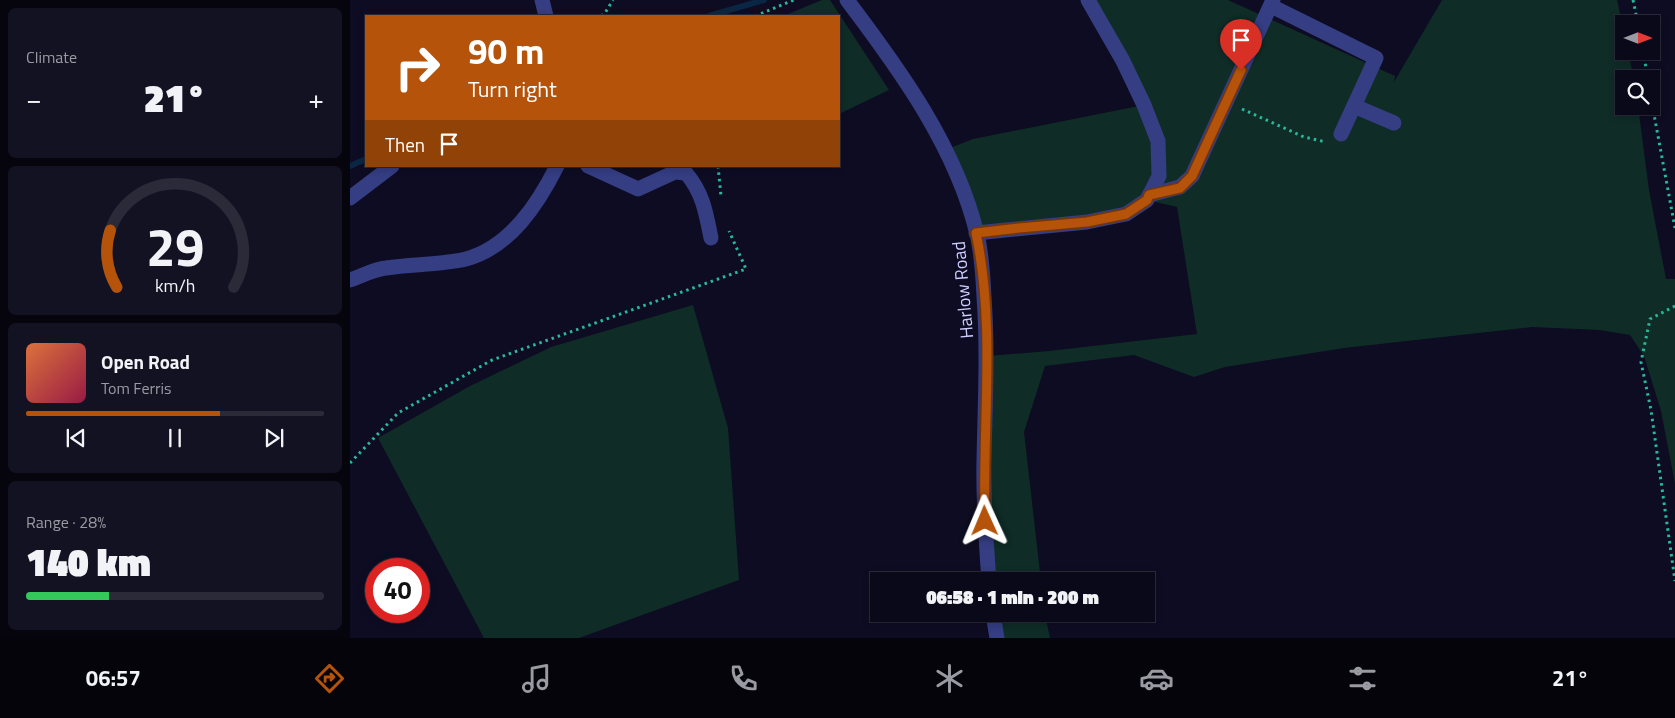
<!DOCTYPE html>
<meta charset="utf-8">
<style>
:root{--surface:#0a091a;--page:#131223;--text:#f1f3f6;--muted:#999aa2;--line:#2a2a39;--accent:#b45309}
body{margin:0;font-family:"Titillium Web",sans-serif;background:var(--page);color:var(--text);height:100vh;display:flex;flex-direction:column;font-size:19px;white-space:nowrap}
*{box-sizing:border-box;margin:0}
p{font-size:16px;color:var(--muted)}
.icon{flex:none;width:28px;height:28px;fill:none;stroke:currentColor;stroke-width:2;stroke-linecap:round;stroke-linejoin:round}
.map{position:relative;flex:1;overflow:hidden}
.side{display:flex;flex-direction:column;gap:8px;padding:8px;background:#06050e;width:350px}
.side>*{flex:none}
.guide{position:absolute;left:15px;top:15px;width:475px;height:152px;border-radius:0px;box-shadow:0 2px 8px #0003,0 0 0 1px var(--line);background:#b45309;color:#fff;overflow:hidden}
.needle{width:32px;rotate:90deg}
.buttons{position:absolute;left:1265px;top:15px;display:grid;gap:10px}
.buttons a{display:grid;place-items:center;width:45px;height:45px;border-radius:0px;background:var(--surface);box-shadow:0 2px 8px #0003,0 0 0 1px var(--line);font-size:25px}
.speed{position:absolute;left:15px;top:558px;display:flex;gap:10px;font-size:25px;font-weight:700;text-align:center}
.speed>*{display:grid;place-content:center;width:65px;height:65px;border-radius:50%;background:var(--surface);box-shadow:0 2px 8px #0003,0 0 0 1px var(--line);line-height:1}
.speed .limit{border:8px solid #d22;background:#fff;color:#111}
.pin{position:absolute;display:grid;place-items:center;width:42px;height:42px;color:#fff;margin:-51px -21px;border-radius:50% 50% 50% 0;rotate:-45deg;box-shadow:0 0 5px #0007}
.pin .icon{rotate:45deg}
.me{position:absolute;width:55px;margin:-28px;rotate:359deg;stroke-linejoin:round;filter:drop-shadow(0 0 4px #0008)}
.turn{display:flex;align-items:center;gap:18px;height:105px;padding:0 20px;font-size:22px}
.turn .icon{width:65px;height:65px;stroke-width:2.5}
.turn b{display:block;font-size:35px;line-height:42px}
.then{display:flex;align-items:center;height:48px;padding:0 20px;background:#0003;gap:10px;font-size:19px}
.big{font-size:38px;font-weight:800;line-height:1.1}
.side .card{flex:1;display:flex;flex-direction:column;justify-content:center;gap:8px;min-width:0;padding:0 18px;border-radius:8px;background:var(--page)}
.side .dial{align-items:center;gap:0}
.dial svg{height:130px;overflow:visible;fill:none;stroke:var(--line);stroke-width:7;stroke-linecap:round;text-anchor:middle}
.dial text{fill:var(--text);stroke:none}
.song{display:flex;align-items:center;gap:15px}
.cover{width:60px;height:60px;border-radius:8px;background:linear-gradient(135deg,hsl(20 70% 55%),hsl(340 70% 35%))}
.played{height:5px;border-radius:2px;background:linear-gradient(90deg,var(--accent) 65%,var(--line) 65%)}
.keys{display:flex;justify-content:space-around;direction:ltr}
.heat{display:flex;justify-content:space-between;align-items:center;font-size:28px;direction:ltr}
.charge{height:8px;border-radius:4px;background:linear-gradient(90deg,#34c759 28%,var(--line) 0)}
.trip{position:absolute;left:520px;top:572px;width:285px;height:50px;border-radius:0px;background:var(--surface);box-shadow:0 2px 8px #0003,0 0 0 1px var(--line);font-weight:800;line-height:50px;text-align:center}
.menu{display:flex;height:80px;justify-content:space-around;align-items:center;background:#04040a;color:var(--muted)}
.menu .icon{width:35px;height:35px}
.menu .on{color:var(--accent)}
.menu b{font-size:22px;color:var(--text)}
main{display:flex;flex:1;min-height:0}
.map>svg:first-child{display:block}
</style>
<main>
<section class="side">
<div class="card"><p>Climate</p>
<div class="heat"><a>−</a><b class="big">21°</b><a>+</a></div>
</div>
<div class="card dial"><svg viewBox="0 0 100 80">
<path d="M14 69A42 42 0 1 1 86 69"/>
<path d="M14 69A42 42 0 0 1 10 34" stroke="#b45309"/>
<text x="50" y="56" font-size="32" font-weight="700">29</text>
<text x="50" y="72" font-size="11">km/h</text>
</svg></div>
<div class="card">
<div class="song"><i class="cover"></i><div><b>Open Road</b><p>Tom Ferris</p></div></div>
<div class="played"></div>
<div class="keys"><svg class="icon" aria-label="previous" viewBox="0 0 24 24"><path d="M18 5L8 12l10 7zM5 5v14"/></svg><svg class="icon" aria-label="pause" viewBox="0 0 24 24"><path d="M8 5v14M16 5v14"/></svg><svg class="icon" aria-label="next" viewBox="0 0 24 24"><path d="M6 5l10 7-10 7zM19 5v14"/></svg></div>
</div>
<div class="card"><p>Range · 28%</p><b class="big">140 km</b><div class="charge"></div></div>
</section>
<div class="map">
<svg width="1325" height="638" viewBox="0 0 1325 638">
<rect width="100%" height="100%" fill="#0d0c22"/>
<!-- green -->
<g fill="#0f2c27">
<polygon points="472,0 480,0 539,90 489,114 489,16 433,16"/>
<polygon points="738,0 878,0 1045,76 1044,82 1092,0 1267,0 1274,31 1274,51 1278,51 1284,79 1274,79 1274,106 1288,106 1299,190 1316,279 1325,279 1325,484 1311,411 1294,356 1280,335 1250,330 1182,327 994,348 875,367 844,377 784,355 695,366 674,432 691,581 639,581 637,356 699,351 847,334 827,207 797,200 776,214 633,238 600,148 623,139 794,105"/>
<polygon points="343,305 378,428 389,580 229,638 134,638 28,438 120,386 201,347"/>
<polygon points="645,614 695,614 700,638 650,638"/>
</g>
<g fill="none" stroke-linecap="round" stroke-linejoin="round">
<!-- stream -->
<g stroke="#092744" stroke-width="6">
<polyline points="359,16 414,0"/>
<polyline points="0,166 16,159"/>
</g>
<!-- path -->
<g stroke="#28b89c" stroke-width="3" stroke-dasharray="2.5 4" stroke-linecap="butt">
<polyline points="1283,0 1288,24"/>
<polyline points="251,16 255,13 263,0"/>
<polyline points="405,16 444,0"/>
<polyline points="1293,51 1298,79"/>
<polyline points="1301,98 1325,228"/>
<polyline points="892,109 954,137 976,142"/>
<polyline points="368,166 371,196"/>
<polyline points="1325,306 1300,319 1291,362 1301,410 1325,581"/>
<polyline points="0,463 48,413 142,360 396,269 379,231"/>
</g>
<!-- minor -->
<g stroke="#353d83" stroke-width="15">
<polyline points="192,0 196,16"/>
<path d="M 497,0 C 550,70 606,147 627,234 C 632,255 633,276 634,297 C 638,352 635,406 634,460 C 633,501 636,541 639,581"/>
<polyline points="921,6 1026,58 991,134"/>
<polyline points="1004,106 1044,123"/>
<path d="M 238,166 L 288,189 L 325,172 L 336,173 C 353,193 356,213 361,238"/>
<polyline points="799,195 830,187 842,176 923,0"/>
<polyline points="0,198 42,166"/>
<polyline points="626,233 737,222 776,214 797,200 809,176 808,141 794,105 773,61 738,0"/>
<path d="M 0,280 C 12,276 24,269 36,268 C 63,264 90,265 116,259 C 160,247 188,204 207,166"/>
<polyline points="643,614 647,638"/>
</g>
</g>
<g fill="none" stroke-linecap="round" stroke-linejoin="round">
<!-- route casing -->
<g stroke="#753606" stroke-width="12">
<path id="route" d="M 635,521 C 632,425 646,328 626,233 L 669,228 L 737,222 L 776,214 L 797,200 L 799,195 L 830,188 L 842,176 L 891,70"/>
</g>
<!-- route -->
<use href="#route" stroke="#b45309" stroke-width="9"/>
</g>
<g text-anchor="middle" stroke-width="4.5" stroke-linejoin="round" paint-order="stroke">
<!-- street labels -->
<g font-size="18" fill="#cdceff" stroke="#0d0c22">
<text transform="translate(613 290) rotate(-95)" y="6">Harlow Road</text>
</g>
</g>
</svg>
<div class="buttons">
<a><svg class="needle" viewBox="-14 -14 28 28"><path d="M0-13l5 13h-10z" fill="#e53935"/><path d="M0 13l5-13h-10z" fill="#999aa2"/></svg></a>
<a><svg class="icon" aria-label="search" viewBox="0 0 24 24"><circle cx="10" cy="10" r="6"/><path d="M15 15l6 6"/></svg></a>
</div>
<div class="speed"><div class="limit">40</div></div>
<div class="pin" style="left:891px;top:70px;background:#d93025"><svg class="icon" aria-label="arrive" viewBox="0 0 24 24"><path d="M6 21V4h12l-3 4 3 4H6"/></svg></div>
<svg class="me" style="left:635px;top:521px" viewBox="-20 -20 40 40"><path d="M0-17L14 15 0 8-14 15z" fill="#b45309" stroke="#fff" stroke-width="4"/></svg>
<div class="trip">06:58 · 1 min · 200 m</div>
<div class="guide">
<div class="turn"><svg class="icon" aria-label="right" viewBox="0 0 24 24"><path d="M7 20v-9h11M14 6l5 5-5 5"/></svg><div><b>90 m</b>Turn right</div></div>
<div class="then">Then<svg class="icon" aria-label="arrive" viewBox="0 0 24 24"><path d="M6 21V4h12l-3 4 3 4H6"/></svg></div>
</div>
</div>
</main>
<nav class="menu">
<b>06:57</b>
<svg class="icon on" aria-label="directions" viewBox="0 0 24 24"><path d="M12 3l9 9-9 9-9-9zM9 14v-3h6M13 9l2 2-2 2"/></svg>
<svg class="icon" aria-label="music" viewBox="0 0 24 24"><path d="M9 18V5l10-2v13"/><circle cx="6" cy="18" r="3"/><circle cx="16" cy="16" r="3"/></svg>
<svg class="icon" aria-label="phone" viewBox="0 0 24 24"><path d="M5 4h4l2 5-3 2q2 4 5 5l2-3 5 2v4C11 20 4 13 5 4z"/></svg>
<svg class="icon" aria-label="climate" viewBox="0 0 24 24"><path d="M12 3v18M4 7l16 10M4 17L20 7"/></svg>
<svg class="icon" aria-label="car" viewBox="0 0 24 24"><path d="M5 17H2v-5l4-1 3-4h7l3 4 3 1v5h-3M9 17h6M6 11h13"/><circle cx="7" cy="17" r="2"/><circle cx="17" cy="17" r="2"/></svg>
<svg class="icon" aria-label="filters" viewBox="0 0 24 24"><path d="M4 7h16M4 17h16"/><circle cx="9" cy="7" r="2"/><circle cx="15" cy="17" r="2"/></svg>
<b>21°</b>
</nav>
